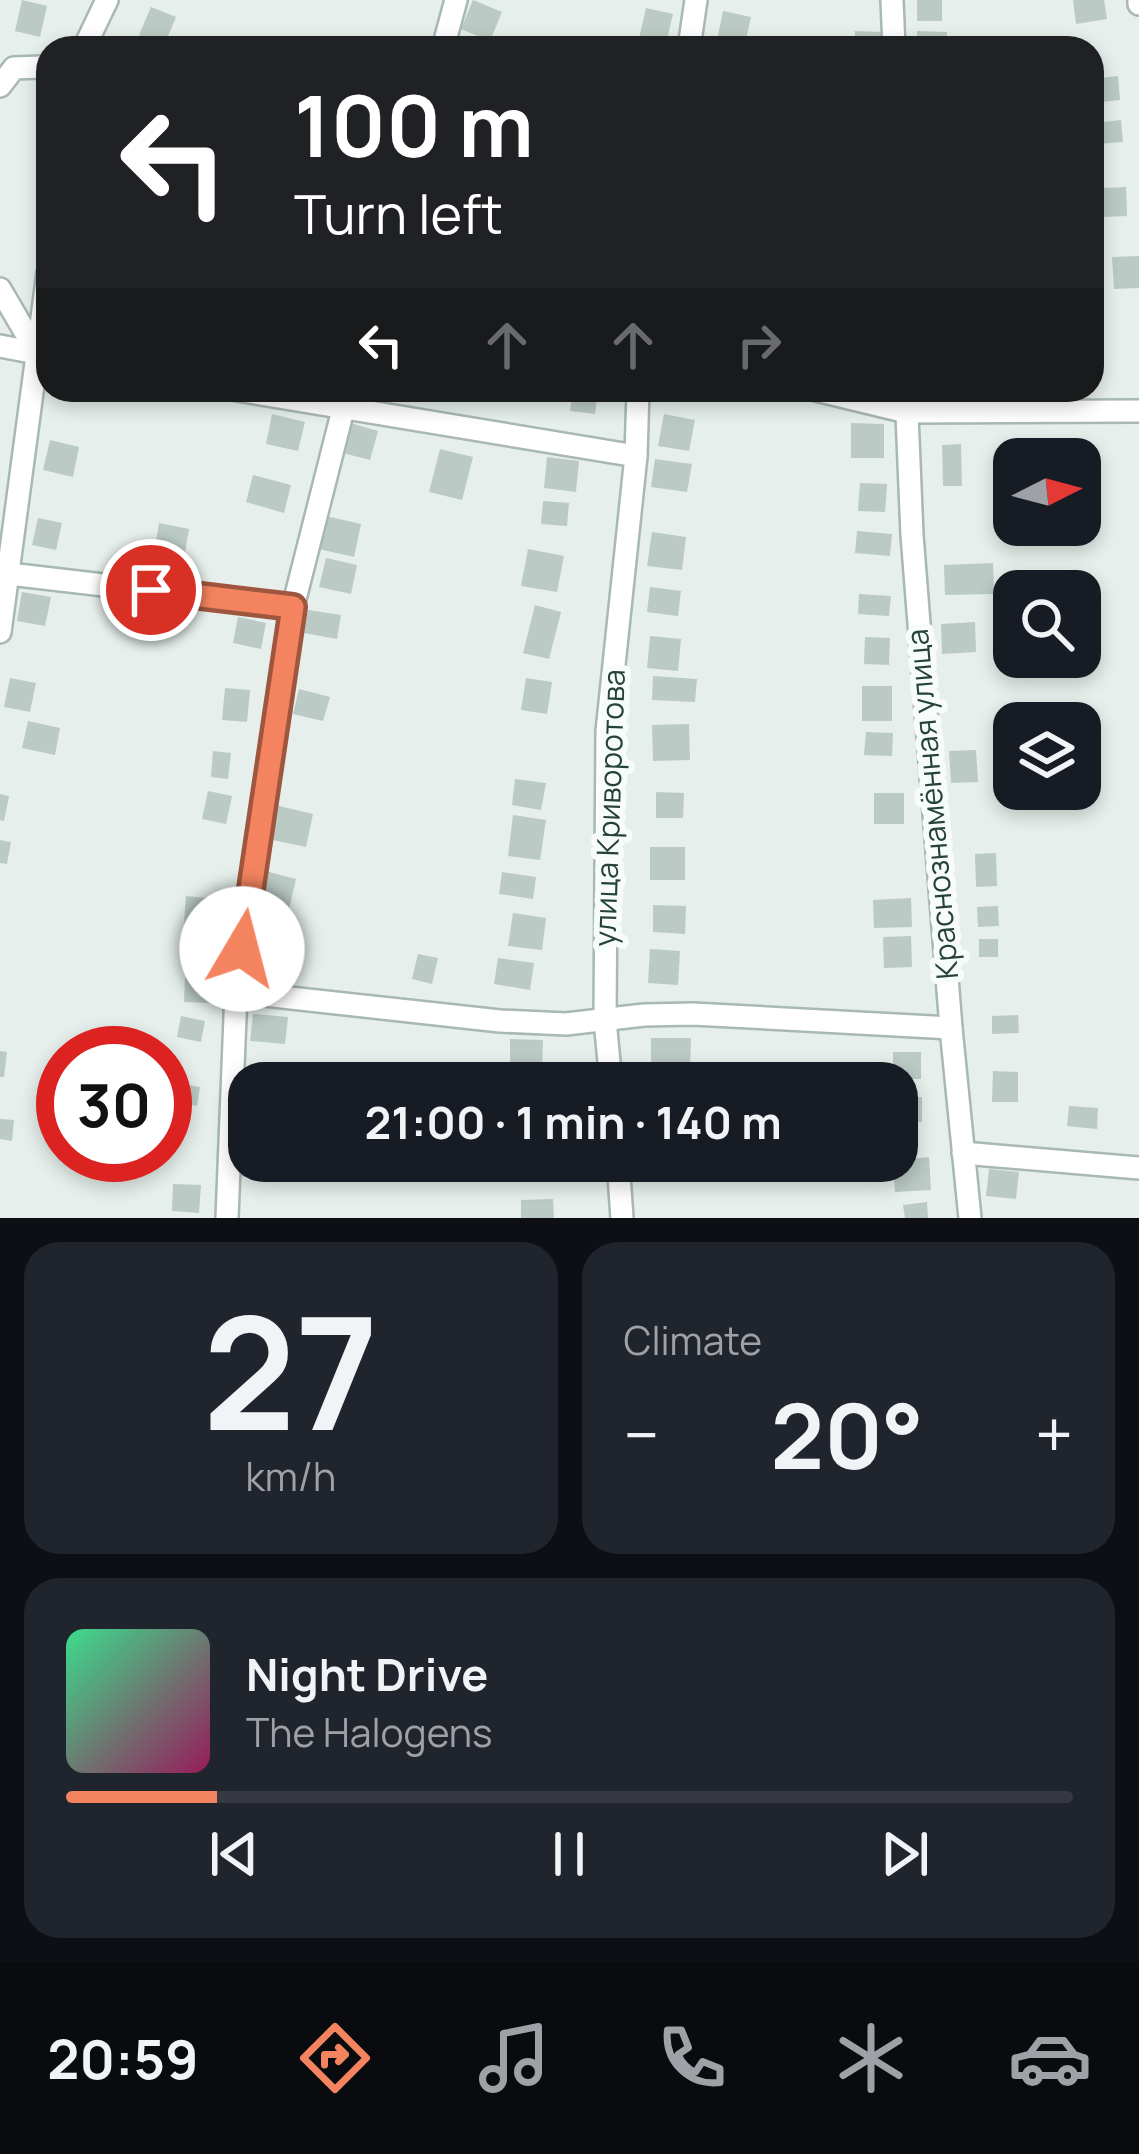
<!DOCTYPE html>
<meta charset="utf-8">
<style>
:root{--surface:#171b24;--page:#20242c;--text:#f1f3f6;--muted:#9ea1a6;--line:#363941;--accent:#f4845f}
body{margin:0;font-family:Manrope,sans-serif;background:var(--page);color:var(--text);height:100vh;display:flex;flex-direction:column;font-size:45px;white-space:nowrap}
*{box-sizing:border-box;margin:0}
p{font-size:39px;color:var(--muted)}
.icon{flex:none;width:66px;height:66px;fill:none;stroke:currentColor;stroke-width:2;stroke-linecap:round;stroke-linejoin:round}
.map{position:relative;height:1218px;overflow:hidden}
.side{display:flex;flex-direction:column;gap:24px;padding:24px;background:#0d0f14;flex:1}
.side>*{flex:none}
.banner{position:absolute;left:36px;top:36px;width:1068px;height:366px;border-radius:36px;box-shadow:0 6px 18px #0003;background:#202124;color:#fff;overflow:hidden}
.needle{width:78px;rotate:84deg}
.tools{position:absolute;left:993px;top:438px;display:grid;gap:24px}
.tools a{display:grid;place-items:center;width:108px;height:108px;border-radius:24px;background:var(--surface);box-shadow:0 6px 18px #0003;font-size:60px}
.speed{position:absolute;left:36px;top:1026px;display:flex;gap:24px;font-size:60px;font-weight:700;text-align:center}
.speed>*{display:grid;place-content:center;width:156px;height:156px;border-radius:50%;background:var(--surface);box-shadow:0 6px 18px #0003;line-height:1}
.speed .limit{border:18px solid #d22;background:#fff;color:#111}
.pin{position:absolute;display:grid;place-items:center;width:102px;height:102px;color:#fff;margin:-51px;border:6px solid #fff;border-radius:50%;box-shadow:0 3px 12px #0007}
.me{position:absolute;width:132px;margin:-66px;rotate:8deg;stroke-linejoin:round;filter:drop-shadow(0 0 9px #0008)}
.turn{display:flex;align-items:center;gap:42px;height:252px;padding:0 60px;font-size:54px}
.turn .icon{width:156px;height:156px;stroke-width:2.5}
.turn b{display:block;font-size:84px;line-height:102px}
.lanes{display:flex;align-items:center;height:114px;padding:0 60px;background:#0003;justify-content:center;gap:60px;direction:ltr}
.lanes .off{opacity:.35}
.big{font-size:90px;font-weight:700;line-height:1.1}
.side .widget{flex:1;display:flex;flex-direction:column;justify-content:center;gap:18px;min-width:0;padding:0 42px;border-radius:36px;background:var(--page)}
.side .dial{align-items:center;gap:0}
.dial b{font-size:156px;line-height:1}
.song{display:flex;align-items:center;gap:36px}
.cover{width:144px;height:144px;border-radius:18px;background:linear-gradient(135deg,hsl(150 70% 55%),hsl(330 70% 35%))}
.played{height:12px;border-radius:6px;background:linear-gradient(90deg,var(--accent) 15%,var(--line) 15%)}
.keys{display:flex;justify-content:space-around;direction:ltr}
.heat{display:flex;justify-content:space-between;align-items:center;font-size:66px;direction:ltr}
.side .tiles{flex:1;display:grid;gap:24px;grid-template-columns:1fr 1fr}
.widget:last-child{grid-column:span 2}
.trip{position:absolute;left:228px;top:1062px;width:690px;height:120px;border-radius:36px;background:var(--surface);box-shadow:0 6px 18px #0003;font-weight:700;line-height:120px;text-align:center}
.tabs{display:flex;height:192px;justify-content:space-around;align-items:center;background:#090b0e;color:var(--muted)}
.tabs .icon{width:84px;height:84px}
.tabs .on{color:var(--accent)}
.tabs b{font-size:54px;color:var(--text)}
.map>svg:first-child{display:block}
</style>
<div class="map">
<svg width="1139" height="1218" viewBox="0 0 1139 1218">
<rect width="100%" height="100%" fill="#e6efeb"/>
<!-- building -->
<g fill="#bbcac4">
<polygon points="22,0 47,6 40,37 15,31"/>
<polygon points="473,0 502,12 490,41 461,29"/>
<rect x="917" y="0" width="25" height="21"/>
<polygon points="1073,0 1104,0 1107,19 1076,24"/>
<polygon points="151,7 176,17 164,46 139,35"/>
<polygon points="646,8 673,14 665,48 638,43"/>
<polygon points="723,11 751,17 744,48 716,45"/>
<polygon points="855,31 881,32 880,48 855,48"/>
<polygon points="917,31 947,32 947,48 917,48"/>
<polygon points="386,39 416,46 415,48 384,48"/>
<polygon points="1118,76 1120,100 1092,103 1092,79"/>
<polygon points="1121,120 1123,142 1097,144 1094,123"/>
<polygon points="1126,187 1127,216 1103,217 1102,188"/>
<polygon points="1139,256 1139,288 1114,289 1112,257"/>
<polygon points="573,390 598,390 595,414 570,411"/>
<polygon points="272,414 305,422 298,451 266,444"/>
<polygon points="664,414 695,420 689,451 658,446"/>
<polygon points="347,422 378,431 370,460 339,452"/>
<polygon points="851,423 884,424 884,458 851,458"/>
<polygon points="50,440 79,447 73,477 43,470"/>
<polygon points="961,444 962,486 943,486 942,445"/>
<polygon points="440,449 473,457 462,500 429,492"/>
<polygon points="547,457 579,461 576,492 544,488"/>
<polygon points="655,459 692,464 687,492 651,487"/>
<polygon points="253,475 291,485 284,513 246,502"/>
<polygon points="860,483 887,484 885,512 858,511"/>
<polygon points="543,501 569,503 567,526 541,524"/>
<polygon points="326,516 361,524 354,557 319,549"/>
<polygon points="38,518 62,523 56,550 32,545"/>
<polygon points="159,523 189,529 184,558 154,553"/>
<polygon points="857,531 892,534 890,556 855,553"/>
<polygon points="652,532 686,537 682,570 647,566"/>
<polygon points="528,549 564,556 557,592 521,586"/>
<polygon points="326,558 357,565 351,594 319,587"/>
<polygon points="993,563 994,594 945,595 944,565"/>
<polygon points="650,587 681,591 678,616 647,612"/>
<polygon points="22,592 51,597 45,626 17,621"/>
<polygon points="859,594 891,596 889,616 858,614"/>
<polygon points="143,599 173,604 169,631 138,626"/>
<polygon points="535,605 561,612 549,659 523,653"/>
<polygon points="308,610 341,615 337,639 304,633"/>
<polygon points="238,617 266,623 261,649 233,643"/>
<polygon points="975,622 976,652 942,654 941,624"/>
<polygon points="650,636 681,639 678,671 647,668"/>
<polygon points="865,637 890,638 889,665 864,664"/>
<polygon points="653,676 697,679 695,702 652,700"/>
<polygon points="10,678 36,683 30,712 4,707"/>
<polygon points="526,678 552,682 547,714 521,710"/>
<rect x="862" y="686" width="30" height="35"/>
<polygon points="225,688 250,690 247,722 222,720"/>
<polygon points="299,689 330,697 323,721 293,714"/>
<polygon points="28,721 60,728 55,755 22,748"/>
<polygon points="689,724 690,760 653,761 652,725"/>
<polygon points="866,732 893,733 892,756 864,755"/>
<polygon points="976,750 978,782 951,783 949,751"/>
<polygon points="213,751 231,753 228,779 211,777"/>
<polygon points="515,779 546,783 541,810 512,805"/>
<polygon points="208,791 232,796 226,824 202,819"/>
<polygon points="656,792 684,793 683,818 656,818"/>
<rect x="874" y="793" width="30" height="31"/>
<polygon points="0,794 9,796 4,821 0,820"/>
<polygon points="275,805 313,814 306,847 268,839"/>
<polygon points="513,815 546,820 540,860 508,856"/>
<polygon points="0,840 11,842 7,864 0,863"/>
<rect x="650" y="847" width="35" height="33"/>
<polygon points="996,853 997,886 976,887 975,854"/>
<polygon points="265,871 296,879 289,909 257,901"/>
<polygon points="502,872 536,877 533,899 499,894"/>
<polygon points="186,896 215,899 212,926 184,923"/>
<polygon points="911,898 912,927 874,928 873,900"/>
<polygon points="653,905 686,906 685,934 653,932"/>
<polygon points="998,906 999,926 978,927 977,907"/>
<polygon points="513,913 546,918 542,950 508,946"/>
<polygon points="911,936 912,967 884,968 883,937"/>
<polygon points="218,938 219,962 200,962 199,939"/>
<polygon points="260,939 289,944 284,968 255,963"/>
<rect x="979" y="939" width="19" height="18"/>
<polygon points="650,949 680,951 678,985 648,983"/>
<polygon points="418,954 438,958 432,984 412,979"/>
<polygon points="498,958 534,963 530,990 494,984"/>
<polygon points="185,978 210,979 209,1003 184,1002"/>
<polygon points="253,1014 288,1017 285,1044 250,1041"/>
<polygon points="1018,1015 1019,1033 992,1034 992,1016"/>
<polygon points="181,1016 205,1021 201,1042 177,1037"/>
<polygon points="651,1038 691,1038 690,1068 651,1068"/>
<polygon points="510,1039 543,1040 542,1071 510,1070"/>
<polygon points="0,1051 7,1052 4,1077 0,1077"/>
<rect x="893" y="1052" width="28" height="27"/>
<polygon points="257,1071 277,1074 276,1083 255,1083"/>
<polygon points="993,1071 1018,1072 1018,1102 992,1102"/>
<polygon points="171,1082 200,1087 197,1106 168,1101"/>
<polygon points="897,1097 922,1097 922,1122 897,1123"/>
<polygon points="1069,1106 1098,1108 1097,1129 1067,1126"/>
<polygon points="0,1119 14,1120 12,1141 0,1139"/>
<polygon points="244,1135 249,1136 249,1161 279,1161 276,1181 238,1176"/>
<polygon points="929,1157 931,1190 895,1192 893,1161"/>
<polygon points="657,1161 692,1161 693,1170 658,1173"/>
<polygon points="989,1169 1019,1172 1016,1199 986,1196"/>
<polygon points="173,1184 201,1185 199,1213 172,1211"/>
<polygon points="553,1199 554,1218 521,1218 521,1200"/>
<polygon points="927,1202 928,1218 905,1218 903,1205"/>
</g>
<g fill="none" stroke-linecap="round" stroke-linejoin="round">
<!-- street casing -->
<g stroke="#a8b8b2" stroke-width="26">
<g id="street">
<polyline points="892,0 894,48"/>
<polyline points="1139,0 1139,4"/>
<polyline points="84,48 107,0"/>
<polyline points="443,48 456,0"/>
<polyline points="689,48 696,0"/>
<polyline points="0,86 14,68 41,67 48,70"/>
<polyline points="0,289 38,354"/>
<polyline points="0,346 47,355"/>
<polyline points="237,390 636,456"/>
<polyline points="816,390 907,412 1139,411"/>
<polyline points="906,390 912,535 951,1028 970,1218"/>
<polyline points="9,574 293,607"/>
<polyline points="0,632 48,273"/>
<polyline points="236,992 500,1021 566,1024 644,1015 693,1014 951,1028"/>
<polyline points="611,1083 605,1020 607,731 636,456 638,390"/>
<polyline points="963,1153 1139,1168"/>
<polyline points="618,1161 622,1218"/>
<polyline points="227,1218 236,992 293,607 348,390"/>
</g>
</g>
<!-- street -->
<use href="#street" stroke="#fff" stroke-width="21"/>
</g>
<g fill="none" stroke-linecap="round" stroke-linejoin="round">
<!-- route casing -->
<g stroke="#9f563e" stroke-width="30">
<polyline id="route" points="151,590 293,607 242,949"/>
</g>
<!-- route -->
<use href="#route" stroke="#f4845f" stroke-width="21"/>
</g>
<g text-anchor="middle" stroke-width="12" stroke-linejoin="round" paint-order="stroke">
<!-- street labels -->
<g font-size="30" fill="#24423a" stroke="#f7fbf9">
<text transform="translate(933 804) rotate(-95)" y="10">Краснознамённая улица</text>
<text transform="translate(610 808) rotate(-88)" y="10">улица Криворотова</text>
</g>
</g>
</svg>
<div class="tools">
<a><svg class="needle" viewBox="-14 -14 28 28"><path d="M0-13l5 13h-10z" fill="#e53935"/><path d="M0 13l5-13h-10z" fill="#9ea1a6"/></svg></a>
<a><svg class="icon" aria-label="search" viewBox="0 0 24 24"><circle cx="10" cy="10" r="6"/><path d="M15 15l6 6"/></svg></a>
<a><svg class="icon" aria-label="layers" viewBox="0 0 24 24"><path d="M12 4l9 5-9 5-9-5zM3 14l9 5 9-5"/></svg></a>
</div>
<div class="speed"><div class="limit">30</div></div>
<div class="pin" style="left:151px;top:590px;background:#d93025"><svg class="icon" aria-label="arrive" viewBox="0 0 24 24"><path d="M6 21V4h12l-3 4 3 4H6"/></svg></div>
<svg class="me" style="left:242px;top:949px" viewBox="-20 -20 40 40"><circle r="19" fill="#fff"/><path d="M0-13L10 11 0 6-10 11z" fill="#f4845f"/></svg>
<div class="trip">21:00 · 1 min · 140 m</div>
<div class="banner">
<div class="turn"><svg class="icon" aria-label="left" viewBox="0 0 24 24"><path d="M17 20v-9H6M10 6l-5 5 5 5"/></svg><div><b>100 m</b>Turn left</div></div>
<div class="lanes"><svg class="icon" aria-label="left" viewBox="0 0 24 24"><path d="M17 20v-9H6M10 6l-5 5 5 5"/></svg><svg class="icon off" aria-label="ahead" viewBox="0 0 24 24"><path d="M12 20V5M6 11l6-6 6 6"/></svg><svg class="icon off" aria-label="ahead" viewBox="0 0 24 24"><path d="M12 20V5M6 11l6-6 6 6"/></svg><svg class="icon off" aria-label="right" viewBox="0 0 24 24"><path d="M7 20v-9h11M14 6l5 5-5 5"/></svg></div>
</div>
</div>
<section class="side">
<div class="tiles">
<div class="widget dial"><b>27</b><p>km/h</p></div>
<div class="widget"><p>Climate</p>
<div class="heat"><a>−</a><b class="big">20°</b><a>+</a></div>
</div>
<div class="widget">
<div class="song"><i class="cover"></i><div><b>Night Drive</b><p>The Halogens</p></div></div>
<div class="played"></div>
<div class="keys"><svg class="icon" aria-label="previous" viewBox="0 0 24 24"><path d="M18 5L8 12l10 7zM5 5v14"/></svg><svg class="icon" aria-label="pause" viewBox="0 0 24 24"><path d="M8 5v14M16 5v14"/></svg><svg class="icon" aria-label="next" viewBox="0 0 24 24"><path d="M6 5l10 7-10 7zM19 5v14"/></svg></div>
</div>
</div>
</section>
<nav class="tabs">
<b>20:59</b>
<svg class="icon on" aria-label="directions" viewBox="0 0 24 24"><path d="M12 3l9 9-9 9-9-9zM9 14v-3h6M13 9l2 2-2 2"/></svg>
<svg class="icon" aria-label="music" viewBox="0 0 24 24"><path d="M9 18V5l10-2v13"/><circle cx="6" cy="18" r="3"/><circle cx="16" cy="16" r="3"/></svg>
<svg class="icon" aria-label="phone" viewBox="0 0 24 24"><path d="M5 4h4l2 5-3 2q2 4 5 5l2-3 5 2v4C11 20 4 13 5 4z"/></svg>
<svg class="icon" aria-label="climate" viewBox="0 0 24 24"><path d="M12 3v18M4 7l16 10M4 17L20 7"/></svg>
<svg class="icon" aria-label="car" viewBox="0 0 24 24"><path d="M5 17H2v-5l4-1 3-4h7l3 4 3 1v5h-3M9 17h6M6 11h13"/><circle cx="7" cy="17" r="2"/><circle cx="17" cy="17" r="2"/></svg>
</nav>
